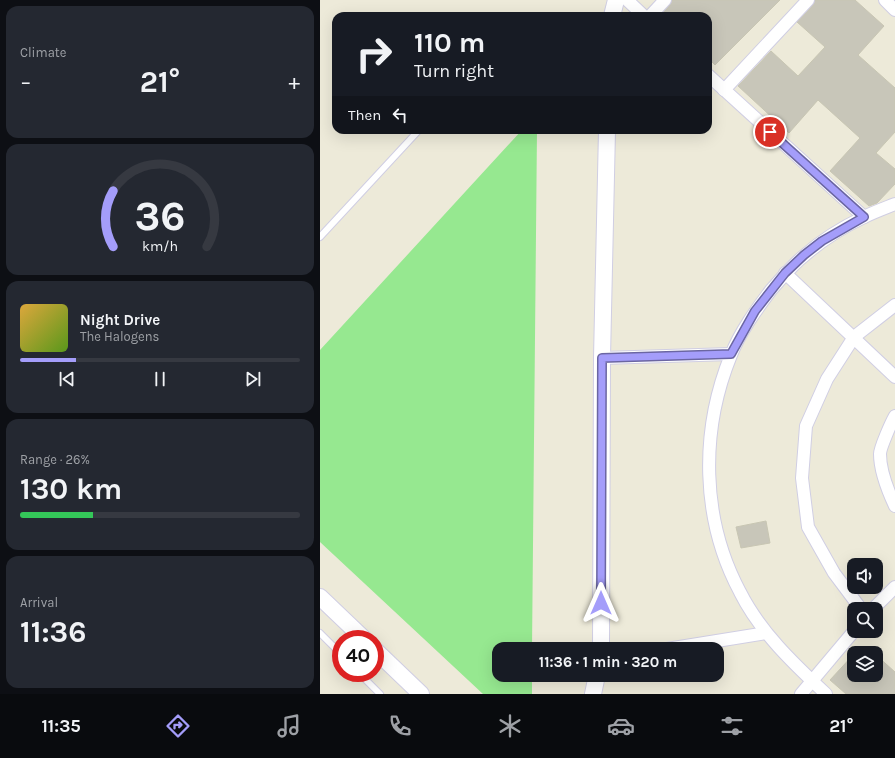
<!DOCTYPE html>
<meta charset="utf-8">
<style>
:root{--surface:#171b24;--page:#242831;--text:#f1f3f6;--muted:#9ea1a6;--line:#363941;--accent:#a49dfa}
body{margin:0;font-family:Karla,sans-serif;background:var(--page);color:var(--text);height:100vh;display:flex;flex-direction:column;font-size:15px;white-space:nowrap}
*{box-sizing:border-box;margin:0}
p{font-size:13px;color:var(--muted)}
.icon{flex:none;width:22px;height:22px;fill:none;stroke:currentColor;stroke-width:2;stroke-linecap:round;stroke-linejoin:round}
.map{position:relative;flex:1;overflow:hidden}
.panel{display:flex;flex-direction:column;gap:6px;padding:6px;background:#0d0f14;width:320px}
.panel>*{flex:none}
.guide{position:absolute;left:12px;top:12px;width:380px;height:122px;border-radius:12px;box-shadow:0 4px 16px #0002;background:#171b24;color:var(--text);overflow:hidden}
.fabs{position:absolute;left:527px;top:558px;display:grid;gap:8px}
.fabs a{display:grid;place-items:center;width:36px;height:36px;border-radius:8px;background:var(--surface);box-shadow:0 4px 16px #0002;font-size:20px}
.speed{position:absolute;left:12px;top:630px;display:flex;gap:8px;font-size:20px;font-weight:700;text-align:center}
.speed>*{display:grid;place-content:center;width:52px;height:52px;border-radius:50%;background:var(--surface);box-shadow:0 4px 16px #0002;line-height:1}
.speed .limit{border:6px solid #d22;background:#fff;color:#111}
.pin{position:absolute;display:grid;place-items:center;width:34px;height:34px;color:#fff;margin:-17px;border:2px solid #fff;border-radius:50%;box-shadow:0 1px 4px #0007}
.me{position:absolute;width:44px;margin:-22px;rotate:0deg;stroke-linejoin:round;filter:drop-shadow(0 0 3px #0008)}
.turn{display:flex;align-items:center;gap:14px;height:84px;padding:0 16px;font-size:18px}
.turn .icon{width:52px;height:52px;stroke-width:2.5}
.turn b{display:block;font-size:28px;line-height:34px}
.then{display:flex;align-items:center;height:38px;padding:0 16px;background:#0003;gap:8px;font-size:15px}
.big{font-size:30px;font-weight:700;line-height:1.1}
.panel .tile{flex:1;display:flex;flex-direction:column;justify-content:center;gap:6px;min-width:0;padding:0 14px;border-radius:12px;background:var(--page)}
.panel .dial{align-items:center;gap:0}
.dial svg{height:104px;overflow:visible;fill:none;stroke:var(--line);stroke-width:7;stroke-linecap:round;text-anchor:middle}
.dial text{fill:var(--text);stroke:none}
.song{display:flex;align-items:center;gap:12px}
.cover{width:48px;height:48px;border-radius:6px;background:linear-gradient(135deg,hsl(40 70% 55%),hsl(90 70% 35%))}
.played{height:4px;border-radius:2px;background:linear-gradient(90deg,var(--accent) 20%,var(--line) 20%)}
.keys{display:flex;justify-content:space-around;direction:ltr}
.heat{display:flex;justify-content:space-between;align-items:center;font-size:22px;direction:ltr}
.charge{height:6px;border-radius:3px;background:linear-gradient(90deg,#34c759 26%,var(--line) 0)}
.trip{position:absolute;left:172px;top:642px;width:232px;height:40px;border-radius:12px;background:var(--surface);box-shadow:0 4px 16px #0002;font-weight:700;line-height:40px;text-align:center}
.tabs{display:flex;height:64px;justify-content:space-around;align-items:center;background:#090b0e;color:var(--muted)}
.tabs .icon{width:28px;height:28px}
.tabs .active{color:var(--accent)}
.tabs b{font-size:18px;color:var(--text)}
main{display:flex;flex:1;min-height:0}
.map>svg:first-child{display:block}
</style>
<main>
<section class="panel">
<div class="tile"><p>Climate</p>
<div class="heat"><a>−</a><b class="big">21°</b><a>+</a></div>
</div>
<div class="tile dial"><svg viewBox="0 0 100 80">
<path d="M14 69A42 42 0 1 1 86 69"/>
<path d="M14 69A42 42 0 0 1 14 26" stroke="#a49dfa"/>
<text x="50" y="56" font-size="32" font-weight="700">36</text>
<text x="50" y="72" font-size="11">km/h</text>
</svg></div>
<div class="tile">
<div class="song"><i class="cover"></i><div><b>Night Drive</b><p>The Halogens</p></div></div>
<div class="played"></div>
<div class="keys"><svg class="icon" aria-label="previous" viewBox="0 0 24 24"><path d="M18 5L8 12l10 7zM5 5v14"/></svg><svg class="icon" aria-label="pause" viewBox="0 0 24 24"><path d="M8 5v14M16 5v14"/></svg><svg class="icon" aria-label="next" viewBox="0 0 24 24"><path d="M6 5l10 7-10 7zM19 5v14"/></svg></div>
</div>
<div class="tile"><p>Range · 26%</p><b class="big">130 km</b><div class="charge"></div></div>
<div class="tile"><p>Arrival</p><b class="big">11:36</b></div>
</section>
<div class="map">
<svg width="575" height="694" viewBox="0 0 575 694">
<rect width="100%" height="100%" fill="#edead9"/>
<!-- green -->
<polygon fill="#96e890" points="202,130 217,130 212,649 179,649 179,675 212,675 212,694 163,694 0,542 0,350"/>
<!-- building -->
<g fill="#c8c6b9" stroke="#c8c6b3">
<polygon points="352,0 460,0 395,65 388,58 388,16 340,16 350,5"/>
<polygon points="495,0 535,0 564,26 538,55 575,88 575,132 556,153 575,169 575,184 557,203 549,206 510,171 540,138 498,100 469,133 418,86 451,51 478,76 505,47 477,22 493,5"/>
<polygon points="446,521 450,543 421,548 416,527"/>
<polygon points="534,654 534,675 556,675 556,655 575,672 575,694 526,694 510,680"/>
</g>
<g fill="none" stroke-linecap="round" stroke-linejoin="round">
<!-- lane casing -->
<g stroke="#d0cee3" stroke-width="8">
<g id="lane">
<polyline points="0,237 99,130"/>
<polyline points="0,633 21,654"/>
<polyline points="39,673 60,694"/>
</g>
</g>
<!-- street casing -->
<g stroke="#d0cee3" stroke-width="14">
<g id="street">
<polyline points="307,0 324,16"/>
<polyline points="565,0 575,10"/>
<polyline points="330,16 345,0"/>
<polyline points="388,75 544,217"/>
<polyline points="404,90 488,0"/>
<polyline points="465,273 575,377"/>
<polyline points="282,358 411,354"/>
<path d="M 575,416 C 571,423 560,448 560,454 C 560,471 568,491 575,506"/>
<polyline points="541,609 514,573 488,527 482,478 486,426 507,379 534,337 575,305"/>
<polyline points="553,609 575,587"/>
<polyline points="347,649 446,633"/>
<polyline points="481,694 534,631"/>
<path d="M 506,694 C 474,664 440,632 420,592 C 381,519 380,431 411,355 C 420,332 436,310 451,290 C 462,278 472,265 485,255 C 502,240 523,227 544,217 C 554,212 565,208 575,204"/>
</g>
</g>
<!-- secondary casing -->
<g stroke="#d0cee3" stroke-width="18">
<g id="secondary">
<polyline points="292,16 296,0"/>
<polyline points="0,597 44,639"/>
<polyline points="281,649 282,358 287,130"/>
<polyline points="55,650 101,694"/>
<polyline points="273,694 277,675"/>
</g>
</g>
<!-- lane -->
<use href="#lane" stroke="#fff" stroke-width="6"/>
<!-- street -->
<use href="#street" stroke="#fff" stroke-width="12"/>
<!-- secondary -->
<use href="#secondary" stroke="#fff" stroke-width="16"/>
</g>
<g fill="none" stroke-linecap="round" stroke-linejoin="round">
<!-- route casing -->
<g stroke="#6b66a2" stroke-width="10">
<polyline id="route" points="281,603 282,358 411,354 435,311 465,273 484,255 502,241 544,217 450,132"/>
</g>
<!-- route -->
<use href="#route" stroke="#a49dfa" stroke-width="7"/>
</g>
</svg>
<div class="fabs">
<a><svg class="icon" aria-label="sound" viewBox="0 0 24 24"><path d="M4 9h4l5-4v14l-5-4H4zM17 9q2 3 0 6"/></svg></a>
<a><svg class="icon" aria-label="search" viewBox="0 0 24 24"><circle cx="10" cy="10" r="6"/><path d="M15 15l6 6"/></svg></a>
<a><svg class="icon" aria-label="layers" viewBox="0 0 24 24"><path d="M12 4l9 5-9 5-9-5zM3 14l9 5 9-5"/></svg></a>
</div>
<div class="speed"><div class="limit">40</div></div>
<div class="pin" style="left:450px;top:132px;background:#d93025"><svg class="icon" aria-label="arrive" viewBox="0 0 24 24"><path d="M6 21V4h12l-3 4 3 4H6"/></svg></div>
<svg class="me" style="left:281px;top:603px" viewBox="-20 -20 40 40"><path d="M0-17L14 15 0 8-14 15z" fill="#a49dfa" stroke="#fff" stroke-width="4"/></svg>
<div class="trip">11:36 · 1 min · 320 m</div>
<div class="guide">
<div class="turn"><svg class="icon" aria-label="right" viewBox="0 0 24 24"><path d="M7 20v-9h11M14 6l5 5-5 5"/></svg><div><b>110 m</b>Turn right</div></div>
<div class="then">Then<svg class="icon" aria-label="left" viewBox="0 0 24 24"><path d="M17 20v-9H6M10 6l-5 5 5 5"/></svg></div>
</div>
</div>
</main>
<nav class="tabs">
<b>11:35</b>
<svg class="icon active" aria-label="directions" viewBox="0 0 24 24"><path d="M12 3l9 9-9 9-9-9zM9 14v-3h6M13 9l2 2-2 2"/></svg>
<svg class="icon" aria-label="music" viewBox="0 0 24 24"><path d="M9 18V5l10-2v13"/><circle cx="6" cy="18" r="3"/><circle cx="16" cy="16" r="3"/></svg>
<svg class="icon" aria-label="phone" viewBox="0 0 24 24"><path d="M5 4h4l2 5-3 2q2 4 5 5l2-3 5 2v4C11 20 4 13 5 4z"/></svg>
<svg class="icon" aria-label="climate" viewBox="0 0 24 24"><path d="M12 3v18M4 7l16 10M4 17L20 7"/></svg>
<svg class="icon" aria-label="car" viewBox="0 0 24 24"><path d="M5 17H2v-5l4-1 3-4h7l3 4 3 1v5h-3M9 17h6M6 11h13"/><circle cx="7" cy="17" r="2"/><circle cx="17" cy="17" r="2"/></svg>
<svg class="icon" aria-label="filters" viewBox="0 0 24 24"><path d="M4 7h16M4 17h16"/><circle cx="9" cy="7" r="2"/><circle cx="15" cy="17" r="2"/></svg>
<b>21°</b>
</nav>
